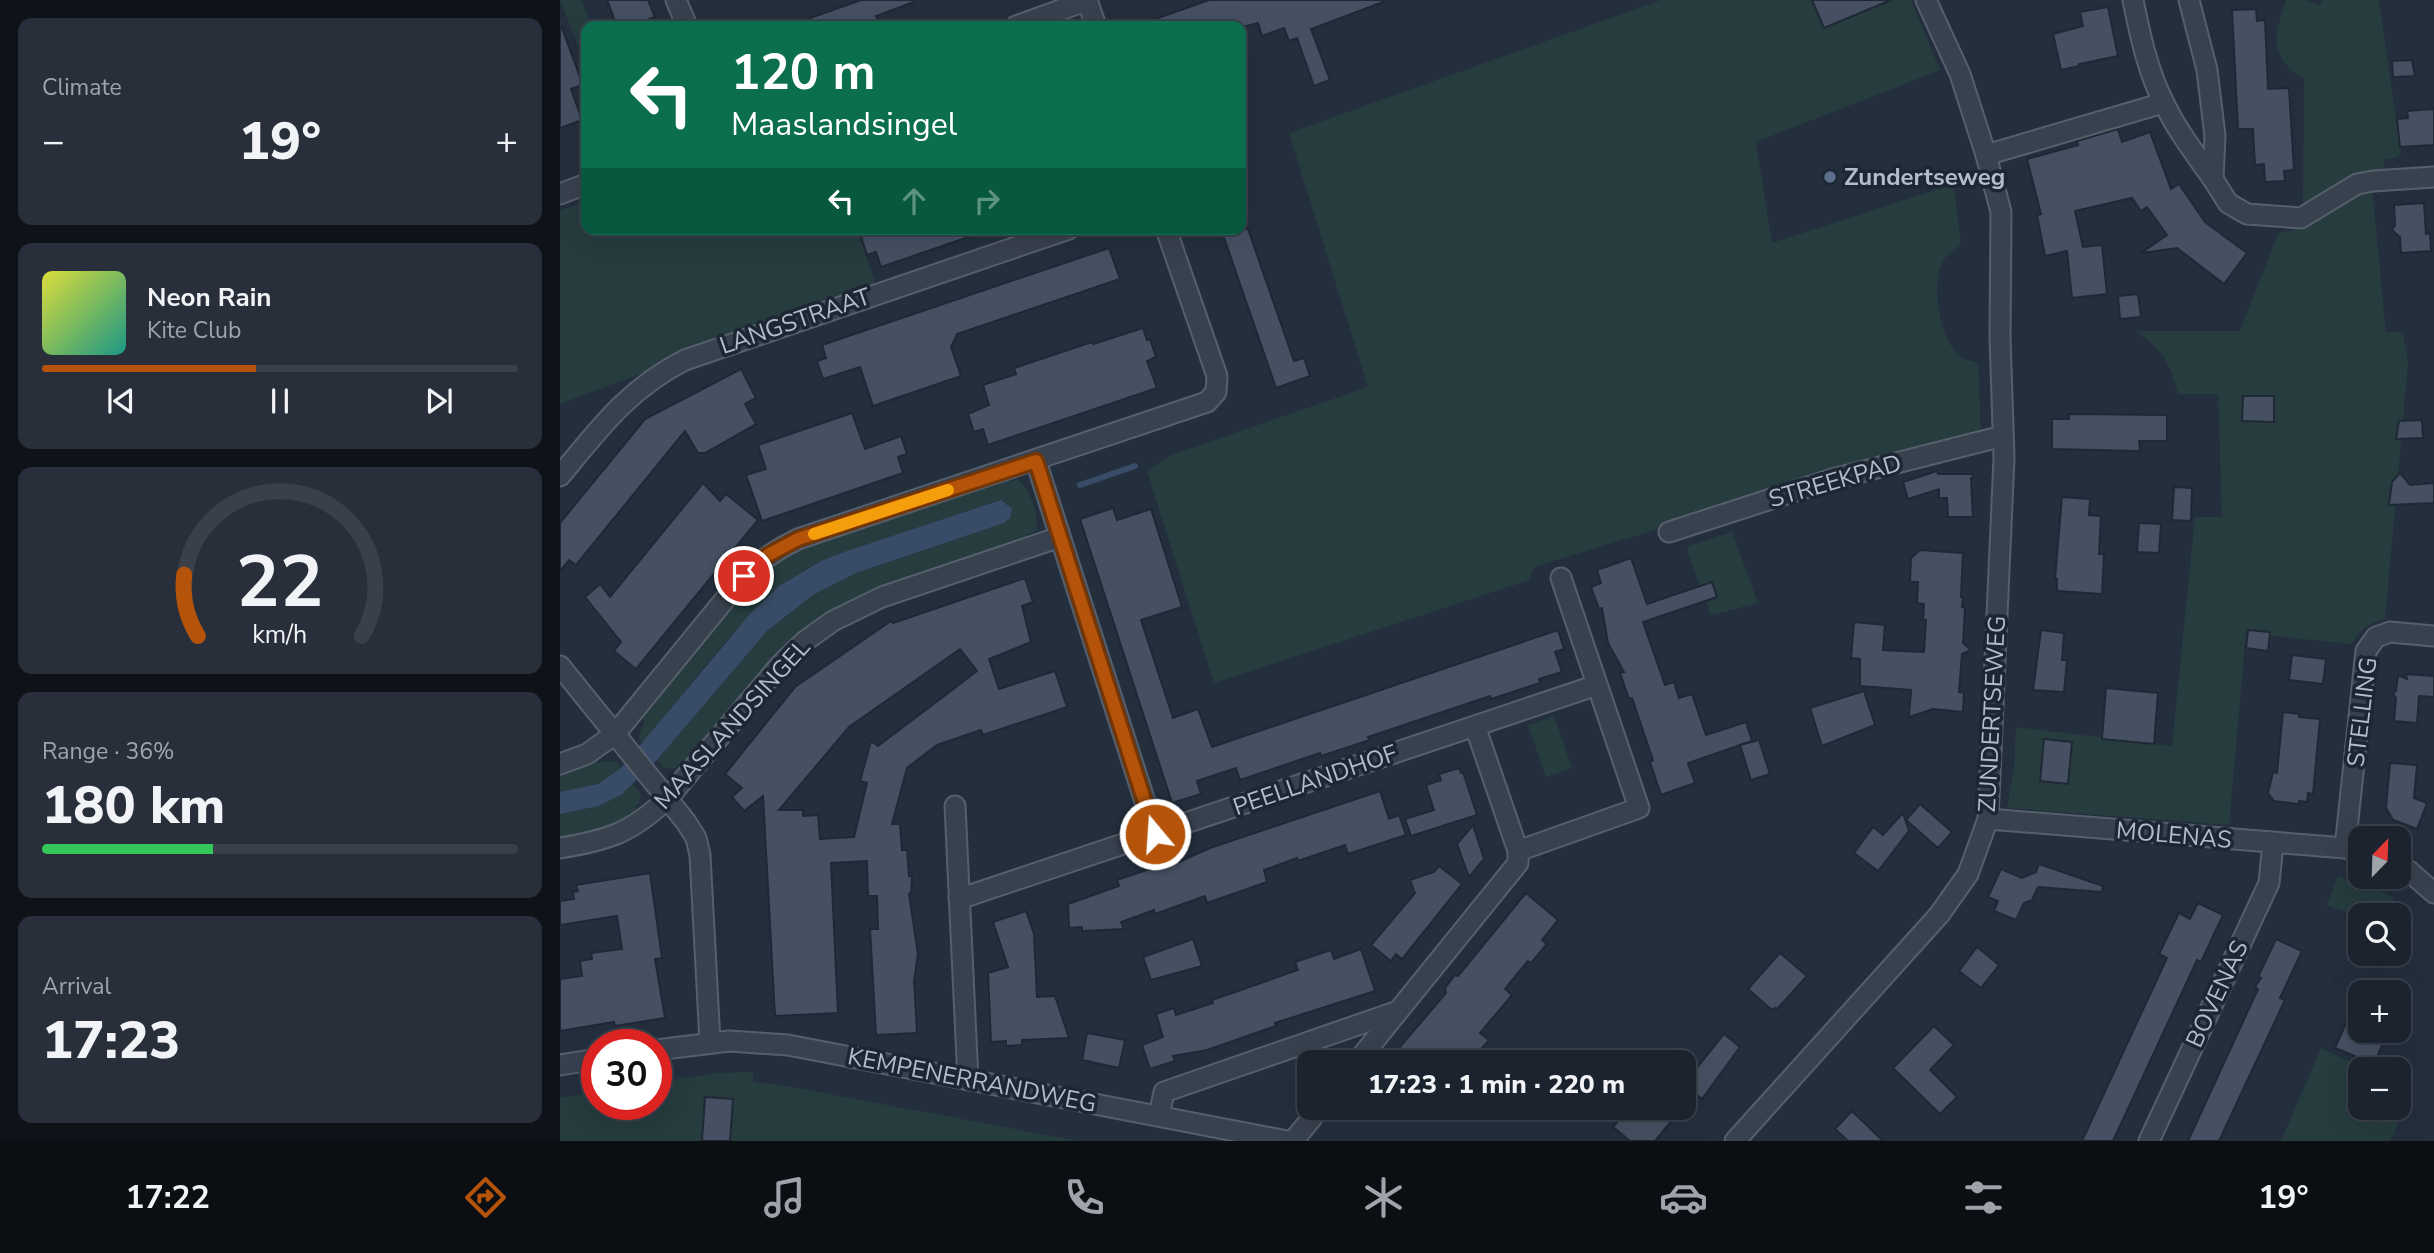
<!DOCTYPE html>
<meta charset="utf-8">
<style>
:root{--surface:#1b232e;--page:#282f3a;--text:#f1f3f6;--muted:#a0a4aa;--line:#39404a;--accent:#b45309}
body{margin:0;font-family:"Nunito Sans",sans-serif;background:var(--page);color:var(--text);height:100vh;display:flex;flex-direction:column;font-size:26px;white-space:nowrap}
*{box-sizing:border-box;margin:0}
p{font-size:23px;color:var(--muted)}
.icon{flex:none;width:38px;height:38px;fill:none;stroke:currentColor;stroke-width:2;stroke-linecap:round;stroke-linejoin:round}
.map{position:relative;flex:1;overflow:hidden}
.details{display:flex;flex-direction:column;gap:18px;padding:18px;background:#0f1319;width:560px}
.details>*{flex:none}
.guide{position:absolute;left:21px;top:21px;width:665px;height:214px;border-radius:14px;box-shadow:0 7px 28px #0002,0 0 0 2px var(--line);background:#0b6e4f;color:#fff;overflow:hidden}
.needle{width:46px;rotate:23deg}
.buttons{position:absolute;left:1788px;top:826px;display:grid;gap:14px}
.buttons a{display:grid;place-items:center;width:63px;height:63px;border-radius:14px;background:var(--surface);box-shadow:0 7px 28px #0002,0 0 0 2px var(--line);font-size:35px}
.speed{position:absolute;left:21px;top:1029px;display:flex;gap:14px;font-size:35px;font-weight:700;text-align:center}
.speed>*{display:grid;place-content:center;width:91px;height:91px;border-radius:50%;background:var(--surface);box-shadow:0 7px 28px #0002,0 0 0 2px var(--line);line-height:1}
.speed .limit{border:10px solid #d22;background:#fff;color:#111}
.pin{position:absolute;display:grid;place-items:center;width:60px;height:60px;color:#fff;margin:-30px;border:4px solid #fff;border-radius:50%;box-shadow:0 2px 7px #0007}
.me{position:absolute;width:77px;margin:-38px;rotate:342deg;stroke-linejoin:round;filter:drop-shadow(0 0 5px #0008)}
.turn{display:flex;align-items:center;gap:24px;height:147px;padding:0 35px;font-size:32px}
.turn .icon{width:91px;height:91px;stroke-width:2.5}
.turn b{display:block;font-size:49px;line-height:60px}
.lanes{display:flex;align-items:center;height:66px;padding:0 35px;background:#0003;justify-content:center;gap:35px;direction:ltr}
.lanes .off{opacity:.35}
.big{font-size:52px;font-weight:800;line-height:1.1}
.details .widget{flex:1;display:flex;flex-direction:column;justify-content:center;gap:10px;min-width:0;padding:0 24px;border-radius:14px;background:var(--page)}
.details .dial{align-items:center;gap:0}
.dial svg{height:182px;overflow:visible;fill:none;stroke:var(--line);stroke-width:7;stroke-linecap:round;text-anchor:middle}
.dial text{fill:var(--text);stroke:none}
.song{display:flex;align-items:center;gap:21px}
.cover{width:84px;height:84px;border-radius:10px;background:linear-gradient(135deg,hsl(60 70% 55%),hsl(170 70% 35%))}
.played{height:7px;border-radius:4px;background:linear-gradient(90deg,var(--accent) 45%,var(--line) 45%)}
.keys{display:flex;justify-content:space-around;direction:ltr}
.heat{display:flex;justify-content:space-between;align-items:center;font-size:38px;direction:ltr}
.charge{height:10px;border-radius:5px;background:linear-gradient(90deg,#34c759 36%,var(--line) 0)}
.trip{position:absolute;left:737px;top:1050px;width:399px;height:70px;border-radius:14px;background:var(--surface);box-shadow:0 7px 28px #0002,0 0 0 2px var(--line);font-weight:800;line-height:70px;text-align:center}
.tab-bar{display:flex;height:112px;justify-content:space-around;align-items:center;background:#0b0e12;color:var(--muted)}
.tab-bar .icon{width:49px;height:49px}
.tab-bar .current{color:var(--accent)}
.tab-bar b{font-size:32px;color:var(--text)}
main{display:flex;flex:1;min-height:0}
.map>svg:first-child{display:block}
</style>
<main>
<section class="details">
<div class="widget"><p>Climate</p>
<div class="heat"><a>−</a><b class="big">19°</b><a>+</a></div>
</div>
<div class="widget">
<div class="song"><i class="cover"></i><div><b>Neon Rain</b><p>Kite Club</p></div></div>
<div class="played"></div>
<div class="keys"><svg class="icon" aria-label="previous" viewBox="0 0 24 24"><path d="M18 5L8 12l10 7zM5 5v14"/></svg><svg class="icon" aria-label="pause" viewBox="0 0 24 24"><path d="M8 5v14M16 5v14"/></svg><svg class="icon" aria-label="next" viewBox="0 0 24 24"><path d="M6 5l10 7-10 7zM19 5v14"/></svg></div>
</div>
<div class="widget dial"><svg viewBox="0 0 100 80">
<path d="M14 69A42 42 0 1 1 86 69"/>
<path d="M14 69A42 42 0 0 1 8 42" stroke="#b45309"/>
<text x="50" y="56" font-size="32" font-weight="700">22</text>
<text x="50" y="72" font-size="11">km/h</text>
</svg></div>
<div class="widget"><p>Range · 36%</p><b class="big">180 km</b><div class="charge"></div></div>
<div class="widget"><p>Arrival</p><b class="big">17:23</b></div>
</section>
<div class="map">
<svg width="1874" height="1141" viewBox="0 0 1874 1141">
<rect width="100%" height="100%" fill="#242f3e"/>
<!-- green -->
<g fill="#263c3f">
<polygon points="0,0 21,0 32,26 26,26 26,66"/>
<path d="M 1101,0 L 1351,0 L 1380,70 L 1196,142 L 1212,243 L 1394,184 L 1401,244 C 1396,249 1388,254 1384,259 C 1370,282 1379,342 1402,358 C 1406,360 1413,361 1418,363 L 1421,434 L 1337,456 L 974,567 L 970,580 L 654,683 L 587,471 L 611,455 L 808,387 L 729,133 Z"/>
<path d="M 1726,0 L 1746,0 L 1760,5 L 1762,0 L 1819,0 L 1841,154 L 1836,158 L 1824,159 L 1825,172 L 1743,208 L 1744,79 C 1708,57 1714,36 1726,0 Z"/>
<path d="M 1812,189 L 1826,332 L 1843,332 L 1848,364 L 1825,619 C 1808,623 1801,629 1792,644 L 1686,633 L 1669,825 L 1447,808 L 1454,768 L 1456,727 L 1612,746 L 1635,517 L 1662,517 L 1658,394 L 1618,394 C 1610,362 1603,351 1577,331 L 1680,331 L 1719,232 C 1745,233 1781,205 1803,192 Z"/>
<polygon points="26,201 26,229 297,229 316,285 0,404 0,211"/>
<path d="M 446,476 L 448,482 L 457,480 C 469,485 481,520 476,531 L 466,535 L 468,541 L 283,608 L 124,769 L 119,764 L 115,768 L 104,768 L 97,760 L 207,631 L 253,595 L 296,573 L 444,523 L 441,500 L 261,561 C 188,601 136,679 83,743 L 78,737 L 85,721 L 79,716 L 193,576 L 218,555 Z"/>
<polygon points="1172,532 1198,603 1151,615 1127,551 1128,546"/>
<polygon points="994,716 1012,768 986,777 968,725"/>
<polygon points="36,756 39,763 44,761 57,762 61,768 38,784 0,792 0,770"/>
<path d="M 73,784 L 80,792 L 79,803 L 75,806 L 80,814 L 63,825 L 0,842 L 0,814 C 28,809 51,803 73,784 Z"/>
<polygon points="1778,876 1834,897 1827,915 1801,915 1801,918 1767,905"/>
<polygon points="1761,1048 1805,1069 1801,1069 1801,1108 1839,1108 1839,1086 1852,1092 1830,1141 1721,1141"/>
<polygon points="193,1072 193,1082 226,1086 519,1141 0,1141 0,1098 37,1092 37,1104 96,1104 96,1082 159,1073"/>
</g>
<!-- water -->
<polygon fill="#394c67" points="441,500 452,509 450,518 444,523 296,573 253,595 207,631 97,760 61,795 38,806 0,814 0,792 38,784 61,768 189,615 218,587 261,561 287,551"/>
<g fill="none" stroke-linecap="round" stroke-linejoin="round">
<!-- stream -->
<polyline stroke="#394c67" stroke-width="6" points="520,485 575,466"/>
</g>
<!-- building -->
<g fill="#455162" stroke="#1f2835" stroke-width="2" fill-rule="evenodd">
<polygon points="47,0 88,0 95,17 70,26 57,26"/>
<polygon points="301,0 354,0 354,2 316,16 320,26 234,26 233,24"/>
<polygon points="649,0 822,0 823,2 751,29 770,80 754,86 737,38 729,41 724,28 702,36 698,23 687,26 582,26 581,24"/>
<polygon points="1252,0 1331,0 1264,28"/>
<polygon points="1548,7 1558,56 1519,64 1519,66 1501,70 1493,34 1523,26 1520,12"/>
<polygon points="1696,9 1697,21 1705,20 1708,89 1729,88 1734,170 1724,171 1725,181 1705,182 1704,164 1695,165 1693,129 1678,129 1672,10"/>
<polygon points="0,28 2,28 23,85 11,89 22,120 0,128"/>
<polygon points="1852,60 1855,76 1833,77 1832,61"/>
<polygon points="1874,109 1874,145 1840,147 1837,119 1848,118 1847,111"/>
<polygon points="1558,129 1562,142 1590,132 1611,189 1619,184 1645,222 1687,253 1664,284 1617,248 1581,253 1607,235 1587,207 1581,211 1572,198 1515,211 1523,247 1542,245 1547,294 1512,298 1507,251 1485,256 1477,215 1481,214 1467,159 1518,145 1517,141"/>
<polygon points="1864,203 1866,234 1870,233 1871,251 1841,253 1840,237 1832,230 1835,225 1834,205"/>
<polygon points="323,229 329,229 331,236 353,229 423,229 423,232 321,267 316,252 307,255 301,237"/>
<polygon points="661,229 688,229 734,361 744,358 750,376 716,388"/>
<polygon points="549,248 560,279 397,334 391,347 401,376 313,406 300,367 263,379 257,361 266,358 262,345"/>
<polygon points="1578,294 1581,317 1560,319 1558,296"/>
<polygon points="583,328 587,340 590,339 596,357 587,361 597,388 428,445 423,429 414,432 408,414 429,405 423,385 456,374 454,368 532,342 533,344"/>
<polygon points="181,369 196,398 185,404 196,424 145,453 138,453 125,431 16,565 9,560 0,571 0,523 85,419"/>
<polygon points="1683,396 1714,396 1714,422 1682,421"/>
<polygon points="292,413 305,449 341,436 347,454 338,457 343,473 202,521 186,475 206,469 198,445"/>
<polygon points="1509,414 1607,415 1607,441 1579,441 1580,451 1492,449 1492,419 1509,419"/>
<polygon points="1862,420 1863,438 1836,439 1839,421"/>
<polygon points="1377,471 1378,474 1413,474 1413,478 1411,478 1413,517 1388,517 1387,498 1379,498 1379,489 1348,499 1343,482"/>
<polygon points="1840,473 1850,485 1874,483 1874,503 1829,505 1832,482"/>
<polygon points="143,483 160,501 166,494 198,520 76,669 54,651 61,642 25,597 40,584 50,597"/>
<polygon points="1614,487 1632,488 1631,521 1612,520"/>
<polygon points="1502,497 1530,499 1529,515 1541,516 1539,554 1544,554 1542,594 1497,591 1497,579 1495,579"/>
<polygon points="553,508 557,520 591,509 622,607 581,620 613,718 638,709 652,747 998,630 1004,649 995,652 1002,672 979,679 980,683 931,699 930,696 808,737 810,740 761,756 760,753 680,780 676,768 637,781 641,794 612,803 520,519"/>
<polygon points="1579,523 1601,524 1599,553 1577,552"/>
<polygon points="1360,550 1403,553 1401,597 1403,597 1402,607 1405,608 1403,643 1411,650 1402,654 1399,692 1404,693 1403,712 1373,709 1349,717 1351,690 1300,686 1300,659 1291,658 1294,622 1325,625 1323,650 1364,652 1366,620 1363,620 1364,604 1357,603 1358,582 1350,582 1351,558"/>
<polygon points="1071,558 1087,604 1152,582 1157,597 1083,622 1105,685 1114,682 1119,698 1132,694 1146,735 1186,722 1192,741 1128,763 1135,783 1101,795 1090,762 1093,760 1072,698 1069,699 1060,673 1064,672 1048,643 1042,608 1039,609 1031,587 1041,583 1037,570"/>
<path d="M 465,578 L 473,602 L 462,606 L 471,642 L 429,659 L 439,689 L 495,671 L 507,707 L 423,735 L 421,730 L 377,745 L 347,768 L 332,824 L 340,824 L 342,850 L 347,850 L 349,876 L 352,876 L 351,893 L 349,894 L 358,954 L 354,981 L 357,1033 L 316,1035 L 310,929 L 318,929 L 317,896 L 308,896 L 307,861 L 271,863 L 278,1013 L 215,1016 L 203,796 L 184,811 L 172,797 L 182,788 L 165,774 L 235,687 L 331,621 L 333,623 ZM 400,649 L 417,671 L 318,746 L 311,741 L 300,781 L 307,783 L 294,837 L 260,839 L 258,815 L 243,816 L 243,810 L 219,810 L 289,727 Z"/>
<polygon points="1481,630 1504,633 1502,660 1507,660 1504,692 1473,690"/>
<polygon points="1688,630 1710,632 1708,651 1686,648"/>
<polygon points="1732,655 1766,659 1763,684 1729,680"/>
<polygon points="1846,674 1874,676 1874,697 1859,696 1857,723 1834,721 1836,698 1833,694 1836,691 1838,675 1847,679"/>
<polygon points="1546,688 1598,693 1594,744 1542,739"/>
<polygon points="1304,691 1315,725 1262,746 1250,708"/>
<polygon points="1723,712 1739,714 1739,717 1760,719 1753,794 1748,793 1747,802 1739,801 1739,804 1714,801 1708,793 1713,772 1717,773"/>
<polygon points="1484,739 1512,742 1508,784 1480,781"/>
<polygon points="1199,740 1210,774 1191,780 1180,745"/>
<polygon points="1830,763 1857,765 1854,798 1867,803 1857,829 1833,820 1826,808"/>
<polygon points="899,768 901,773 903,772 917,815 851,836 845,819 874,810 866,785 881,780 879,774"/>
<polygon points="820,791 829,819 839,815 846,835 788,854 785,845 738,861 737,858 704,870 707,882 647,903 645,896 595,914 594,910 561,922 564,929 522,931 522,927 509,928 508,904 559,886 557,880 619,859 619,862 650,848"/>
<polygon points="1360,804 1392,832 1378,848 1346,820"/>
<polygon points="1343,813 1349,831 1318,871 1294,853 1313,827 1323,835"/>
<polygon points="913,825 924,859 909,877 897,844"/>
<polygon points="1479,864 1543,886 1542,892 1478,887 1472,900 1464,903 1456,920 1434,911 1438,901 1428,897 1441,869 1462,878 1476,872"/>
<polygon points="879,866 902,884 842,959 836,954 831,961 811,945 855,893 850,880 874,872"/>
<polygon points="90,873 102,958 95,959 105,1018 55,1026 54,1022 0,1031 0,979 22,976 20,961 32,959 31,953 62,949 57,916 0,925 0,901 14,899 13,892 18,891 16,885"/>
<polygon points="966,893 998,920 982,940 987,944 971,963 968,961 945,989 952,995 920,1033 929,1040 910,1062 827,1062 886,993 885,988 895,975 898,976"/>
<polygon points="1638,903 1663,915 1641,962 1637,960 1553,1141 1522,1141 1607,958 1599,954 1619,913 1630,919"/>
<polygon points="466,911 474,934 477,997 495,996 509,1038 462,1040 462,1045 446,1046 446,1041 431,1042 428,973 448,967 433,922"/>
<polygon points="633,939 642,966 591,980 583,957"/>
<polygon points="1716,939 1742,951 1720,998 1725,1000 1659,1141 1628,1141 1698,989 1695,987 1701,978 1698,977"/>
<polygon points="1417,947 1439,965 1421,988 1399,971"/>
<polygon points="801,949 815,991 715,1023 716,1026 647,1050 613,1056 615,1061 590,1069 582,1045 603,1037 596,1014 614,1008 616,1015 653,1003 652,1000 738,970 735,962 771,950 774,959"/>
<polygon points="1220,953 1247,976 1217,1009 1215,1008 1212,1010 1188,989"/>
<polygon points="1801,990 1801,1031 1825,1039 1814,1064 1775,1048"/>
<polygon points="1374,1026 1394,1045 1370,1070 1397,1097 1380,1114 1333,1068"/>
<polygon points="527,1033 565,1040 559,1068 522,1060"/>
<polygon points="1164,1034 1180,1047 1142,1099 1124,1084"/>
<polygon points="145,1097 173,1099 170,1141 142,1141"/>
<polygon points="1085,1108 1122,1108 1095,1141 1070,1141 1053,1127 1068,1109 1078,1116"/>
<polygon points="1292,1111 1323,1141 1288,1141 1275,1129"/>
</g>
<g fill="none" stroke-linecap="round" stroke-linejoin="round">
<!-- minor casing -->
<g stroke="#565f6c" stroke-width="23">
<g id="minor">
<polyline points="116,0 127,26"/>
<polyline points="527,0 536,26"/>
<path d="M 1573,0 C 1580,35 1588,73 1605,105 C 1618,132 1636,155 1653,179 L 1655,136 L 1647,70 L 1629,0"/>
<polyline points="456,26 528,0"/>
<polyline points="1426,155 1603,103"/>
<polyline points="1653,179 1668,203 1687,214 1741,218 1797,184 1813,181 1874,177"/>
<polyline points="0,194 26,184"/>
<polyline points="476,461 595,833"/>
<path d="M 0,476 C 39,429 69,388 125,360 L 509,229"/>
<polyline points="1109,532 1273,479 1443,436"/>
<polyline points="0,666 126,822 136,838 140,855 150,1042"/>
<path d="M 0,764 L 27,754 L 55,734 L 184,576 C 201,560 217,549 238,539 L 647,402 L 656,392 L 657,376 L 606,229"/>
<polyline points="395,806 408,1080"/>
<polyline points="1428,819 1785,848 1801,851"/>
<path d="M 0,848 C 49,840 71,833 108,798 L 220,665 L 245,641 L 273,621 L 322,597 L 500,537"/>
<polyline points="1785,848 1806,651 1816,637 1830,632 1874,636"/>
<polyline points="958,851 1079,808 1001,578"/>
<polyline points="1839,866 1849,871 1874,893"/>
<polyline points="399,899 1037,685"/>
<polyline points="96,1050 169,1041 228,1045 727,1141"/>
<polyline points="797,1062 958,863 958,851 915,726"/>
<polyline points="0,1065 37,1059"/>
<polyline points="599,1116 604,1092 838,1011"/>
<polyline points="733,1141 760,1108"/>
<polyline points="1175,1141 1379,915 1408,874 1428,819 1444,458 1440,337 1441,212 1426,155 1400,74 1366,0"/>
<polyline points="1589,1141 1709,883 1713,843"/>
</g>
</g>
<!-- minor -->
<use href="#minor" stroke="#38414e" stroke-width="19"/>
</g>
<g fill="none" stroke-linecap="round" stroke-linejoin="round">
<!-- route casing -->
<g stroke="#753606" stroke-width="18">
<polyline id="route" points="184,576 208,555 238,539 476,461 595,834"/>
</g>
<!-- route -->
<use href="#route" stroke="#b45309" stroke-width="12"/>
<!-- slow -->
<polyline stroke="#f59e0b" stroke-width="12" points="254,534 388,490"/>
</g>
<!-- markers -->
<circle fill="#5c6f8a" stroke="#1d2633" stroke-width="2.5" cx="1270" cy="177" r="7"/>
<g text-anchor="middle" stroke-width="7" stroke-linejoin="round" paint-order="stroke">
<!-- poi labels -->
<g font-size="24" font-weight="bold" fill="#b4bcc9" stroke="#1d2633" text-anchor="start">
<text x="1284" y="185">Zundertseweg</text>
</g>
<!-- street labels -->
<g font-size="24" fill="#b4bcc9" stroke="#1d2633">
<text transform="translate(235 321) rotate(-19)" y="8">LANGSTRAAT</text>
<text transform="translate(1275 481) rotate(-16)" y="8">STREEKPAD</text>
<text transform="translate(1802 712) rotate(-83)" y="8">STELLING</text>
<text transform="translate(1432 714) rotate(-87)" y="8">ZUNDERTSEWEG</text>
<text transform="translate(172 724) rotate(-48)" y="8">MAASLANDSINGEL</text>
<text transform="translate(755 780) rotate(-19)" y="8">PEELLANDHOF</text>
<text transform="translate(1614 835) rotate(5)" y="8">MOLENAS</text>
<text transform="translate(1657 994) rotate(-65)" y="8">BOVENAS</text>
<text transform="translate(412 1080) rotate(11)" y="8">KEMPENERRANDWEG</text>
</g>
</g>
</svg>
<div class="buttons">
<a><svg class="needle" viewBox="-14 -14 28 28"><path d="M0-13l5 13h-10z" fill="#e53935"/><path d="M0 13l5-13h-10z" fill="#a0a4aa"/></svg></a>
<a><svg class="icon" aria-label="search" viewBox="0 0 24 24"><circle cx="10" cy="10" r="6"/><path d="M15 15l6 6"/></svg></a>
<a>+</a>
<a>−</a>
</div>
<div class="speed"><div class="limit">30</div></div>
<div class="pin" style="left:184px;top:576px;background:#d93025"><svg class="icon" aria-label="arrive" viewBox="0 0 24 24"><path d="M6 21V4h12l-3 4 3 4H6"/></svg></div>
<svg class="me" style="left:595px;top:834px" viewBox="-20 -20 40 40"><circle r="17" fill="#b45309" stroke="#fff" stroke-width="3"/><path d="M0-11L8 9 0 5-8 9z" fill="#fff"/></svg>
<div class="trip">17:23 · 1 min · 220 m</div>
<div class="guide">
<div class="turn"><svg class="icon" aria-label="left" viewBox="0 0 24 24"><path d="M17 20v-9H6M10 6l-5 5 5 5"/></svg><div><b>120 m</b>Maaslandsingel</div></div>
<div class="lanes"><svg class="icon" aria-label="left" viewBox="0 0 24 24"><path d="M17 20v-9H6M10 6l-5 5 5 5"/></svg><svg class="icon off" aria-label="ahead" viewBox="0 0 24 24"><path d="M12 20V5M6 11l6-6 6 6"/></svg><svg class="icon off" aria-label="right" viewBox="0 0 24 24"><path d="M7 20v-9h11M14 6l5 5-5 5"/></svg></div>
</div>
</div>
</main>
<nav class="tab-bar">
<b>17:22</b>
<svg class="icon current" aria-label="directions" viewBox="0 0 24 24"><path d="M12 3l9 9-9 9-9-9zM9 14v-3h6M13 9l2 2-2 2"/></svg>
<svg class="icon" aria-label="music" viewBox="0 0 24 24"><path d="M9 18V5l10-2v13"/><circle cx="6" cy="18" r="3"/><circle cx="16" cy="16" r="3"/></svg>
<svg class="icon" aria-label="phone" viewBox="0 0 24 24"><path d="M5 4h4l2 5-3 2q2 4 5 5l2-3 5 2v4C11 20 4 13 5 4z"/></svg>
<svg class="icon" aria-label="climate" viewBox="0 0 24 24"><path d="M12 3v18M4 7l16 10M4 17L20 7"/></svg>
<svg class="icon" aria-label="car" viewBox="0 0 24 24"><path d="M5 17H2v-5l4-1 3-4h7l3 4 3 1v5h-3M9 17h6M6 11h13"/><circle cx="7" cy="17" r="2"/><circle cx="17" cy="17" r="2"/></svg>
<svg class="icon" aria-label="filters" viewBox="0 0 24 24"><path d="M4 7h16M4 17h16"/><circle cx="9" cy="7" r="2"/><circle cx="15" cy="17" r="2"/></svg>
<b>19°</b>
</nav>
